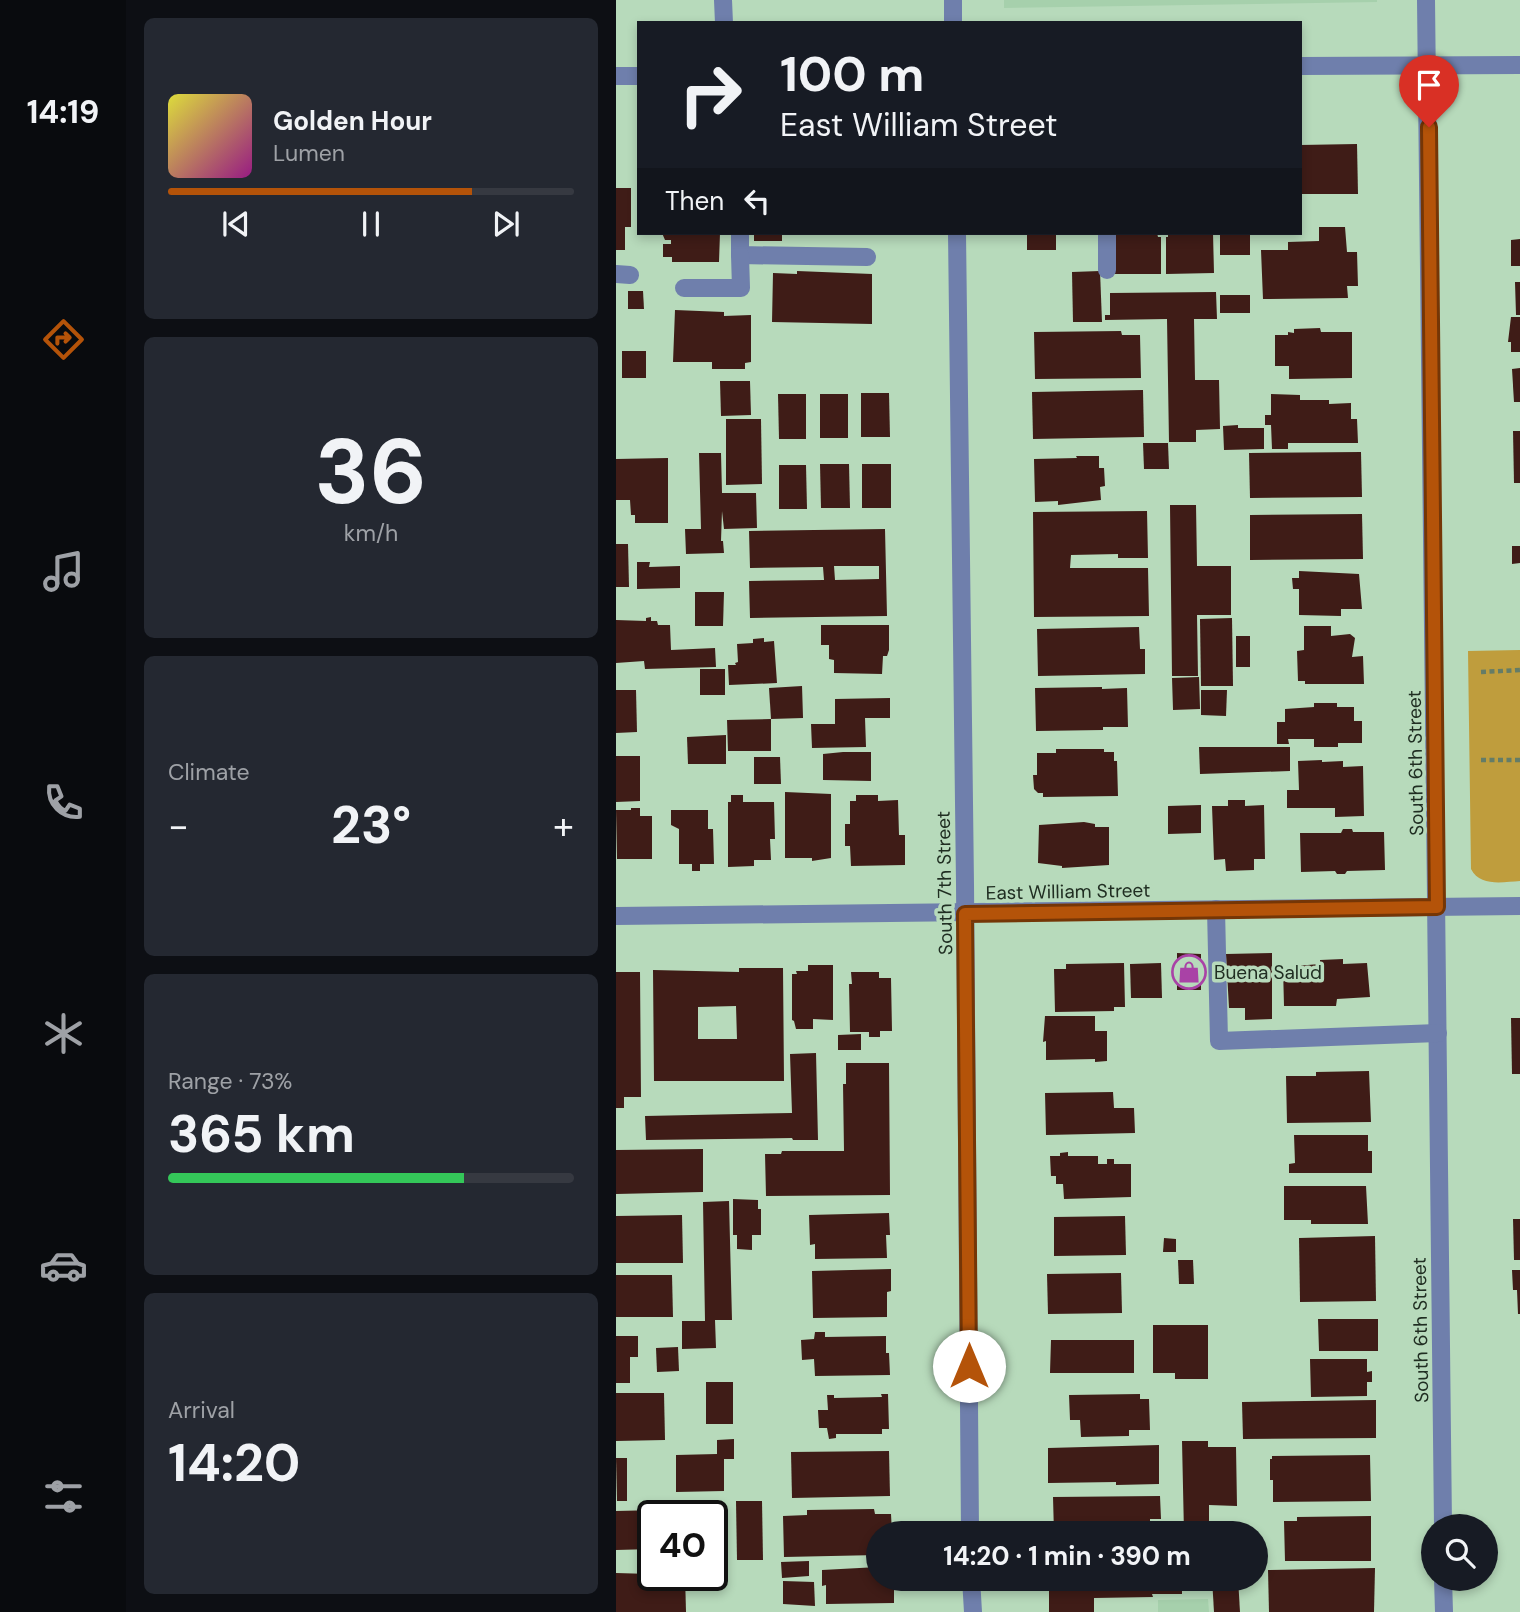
<!DOCTYPE html>
<meta charset="utf-8">
<style>
:root{--surface:#171b24;--page:#242831;--text:#f1f3f6;--muted:#9ea1a6;--line:#363941;--accent:#b45309}
body{margin:0;font-family:"DM Sans",sans-serif;background:var(--page);color:var(--text);height:100vh;display:flex;flex-direction:column;font-size:26px;white-space:nowrap}
*{box-sizing:border-box;margin:0}
p{font-size:23px;color:var(--muted)}
.icon{flex:none;width:38px;height:38px;fill:none;stroke:currentColor;stroke-width:2;stroke-linecap:round;stroke-linejoin:round}
.map{position:relative;flex:1;overflow:hidden}
.side{display:flex;flex-direction:column;gap:18px;padding:18px;background:#0d0f14;width:490px}
.side>*{flex:none}
.top-card{position:absolute;left:21px;top:21px;width:665px;height:214px;border-radius:0px;box-shadow:0 4px 10px #0003;background:#171b24;color:var(--text);overflow:hidden}
.tools{position:absolute;left:805px;top:1514px;display:grid;gap:14px}
.tools a{display:grid;place-items:center;width:77px;height:77px;border-radius:50%;background:var(--surface);box-shadow:0 4px 10px #0003;font-size:35px}
.speed{position:absolute;left:21px;top:1500px;display:flex;gap:14px;font-size:35px;font-weight:700;text-align:center}
.speed>*{display:grid;place-content:center;width:91px;height:91px;border-radius:50%;background:var(--surface);box-shadow:0 4px 10px #0003;line-height:1}
.speed .limit{border:4px solid #111;border-radius:10px;background:#fff;color:#111}
.pin{position:absolute;display:grid;place-items:center;width:60px;height:60px;color:#fff;margin:-72px -30px;border-radius:50% 50% 50% 0;rotate:-45deg;box-shadow:0 0 7px #0007}
.pin .icon{rotate:45deg}
.me{position:absolute;width:77px;margin:-38px;rotate:0deg;stroke-linejoin:round;filter:drop-shadow(0 0 5px #0008)}
.turn{display:flex;align-items:center;gap:24px;height:147px;padding:0 28px;font-size:32px}
.turn .icon{width:91px;height:91px;stroke-width:2.5}
.turn b{display:block;font-size:49px;line-height:60px}
.then{display:flex;align-items:center;height:66px;padding:0 28px;background:#0003;gap:14px;font-size:26px}
.big{font-size:52px;font-weight:700;line-height:1.1}
.side .card{flex:1;display:flex;flex-direction:column;justify-content:center;gap:10px;min-width:0;padding:0 24px;border-radius:10px;background:var(--page)}
.side .dial{align-items:center;gap:0}
.dial b{font-size:91px;line-height:1}
.song{display:flex;align-items:center;gap:21px}
.cover{width:84px;height:84px;border-radius:10px;background:linear-gradient(135deg,hsl(60 70% 55%),hsl(310 70% 35%))}
.played{height:7px;border-radius:4px;background:linear-gradient(90deg,var(--accent) 75%,var(--line) 75%)}
.keys{display:flex;justify-content:space-around;direction:ltr}
.heat{display:flex;justify-content:space-between;align-items:center;font-size:38px;direction:ltr}
.charge{height:10px;border-radius:5px;background:linear-gradient(90deg,#34c759 73%,var(--line) 0)}
.trip{position:absolute;left:250px;top:1521px;width:402px;height:70px;border-radius:35px;background:var(--surface);box-shadow:0 4px 10px #0003;font-weight:700;line-height:70px;text-align:center}
main{display:flex;flex:1;min-height:0}
.tab-bar{display:flex;flex-direction:column;width:126px;justify-content:space-around;align-items:center;background:#090b0e;color:var(--muted)}
.tab-bar .icon{width:49px;height:49px}
.tab-bar .on{color:var(--accent)}
.tab-bar b{font-size:32px;color:var(--text)}
.map>svg:first-child{display:block}
</style>
<main>
<nav class="tab-bar">
<b>14:19</b>
<svg class="icon on" aria-label="directions" viewBox="0 0 24 24"><path d="M12 3l9 9-9 9-9-9zM9 14v-3h6M13 9l2 2-2 2"/></svg>
<svg class="icon" aria-label="music" viewBox="0 0 24 24"><path d="M9 18V5l10-2v13"/><circle cx="6" cy="18" r="3"/><circle cx="16" cy="16" r="3"/></svg>
<svg class="icon" aria-label="phone" viewBox="0 0 24 24"><path d="M5 4h4l2 5-3 2q2 4 5 5l2-3 5 2v4C11 20 4 13 5 4z"/></svg>
<svg class="icon" aria-label="climate" viewBox="0 0 24 24"><path d="M12 3v18M4 7l16 10M4 17L20 7"/></svg>
<svg class="icon" aria-label="car" viewBox="0 0 24 24"><path d="M5 17H2v-5l4-1 3-4h7l3 4 3 1v5h-3M9 17h6M6 11h13"/><circle cx="7" cy="17" r="2"/><circle cx="17" cy="17" r="2"/></svg>
<svg class="icon" aria-label="filters" viewBox="0 0 24 24"><path d="M4 7h16M4 17h16"/><circle cx="9" cy="7" r="2"/><circle cx="15" cy="17" r="2"/></svg>
</nav>
<section class="side">
<div class="card">
<div class="song"><i class="cover"></i><div><b>Golden Hour</b><p>Lumen</p></div></div>
<div class="played"></div>
<div class="keys"><svg class="icon" aria-label="previous" viewBox="0 0 24 24"><path d="M18 5L8 12l10 7zM5 5v14"/></svg><svg class="icon" aria-label="pause" viewBox="0 0 24 24"><path d="M8 5v14M16 5v14"/></svg><svg class="icon" aria-label="next" viewBox="0 0 24 24"><path d="M6 5l10 7-10 7zM19 5v14"/></svg></div>
</div>
<div class="card dial"><b>36</b><p>km/h</p></div>
<div class="card"><p>Climate</p>
<div class="heat"><a>−</a><b class="big">23°</b><a>+</a></div>
</div>
<div class="card"><p>Range · 73%</p><b class="big">365 km</b><div class="charge"></div></div>
<div class="card"><p>Arrival</p><b class="big">14:20</b></div>
</section>
<div class="map">
<svg width="904" height="1612" viewBox="0 0 904 1612">
<rect width="100%" height="100%" fill="#b7dabb"/>
<!-- built -->
<g fill="#a6d0ac">
<polygon points="388,0 761,0 761,2 388,8"/>
<polygon points="592,1599 593,1612 542,1612 542,1600"/>
</g>
<!-- green -->
<path fill="#bf9d3d" d="M 904,650 L 904,881 C 887,882 864,887 855,869 L 852,651 Z"/>
<!-- building -->
<g fill="#3f1c17" fill-rule="evenodd">
<polygon points="741,144 742,194 684,194 684,145"/>
<polygon points="0,188 15,188 15,227 9,227 9,250 0,250"/>
<polygon points="703,227 729,227 731,252 741,252 742,286 731,286 732,298 647,299 645,250 672,250 672,242 703,241"/>
<polygon points="46,233 104,233 103,262 56,262 56,257 47,257 47,244 55,244 55,240 49,240"/>
<rect x="138" y="233" width="28" height="8"/>
<rect x="411" y="233" width="29" height="17"/>
<polygon points="496,233 541,233 542,237 545,237 545,274 496,274"/>
<polygon points="552,233 597,233 598,273 550,274 550,237 552,237"/>
<rect x="604" y="233" width="30" height="22"/>
<polygon points="904,239 904,266 895,266 895,240"/>
<polygon points="181,271 256,274 256,324 156,322 157,273 181,274"/>
<polygon points="484,271 486,322 457,322 456,272"/>
<polygon points="899,282 904,282 904,315 900,315"/>
<polygon points="12,291 27,291 28,309 12,309"/>
<polygon points="600,292 601,319 578,319 579,380 603,380 604,429 580,430 580,442 553,442 551,319 489,320 489,315 494,315 494,293"/>
<rect x="604" y="295" width="30" height="18"/>
<polygon points="59,310 108,312 108,316 135,315 135,362 129,363 129,369 96,369 96,362 57,362"/>
<polygon points="895,317 904,317 904,352 895,352 895,342 892,342"/>
<polygon points="704,328 705,332 736,332 736,378 673,379 673,366 659,366 659,335 672,335 672,332 678,333 678,329"/>
<polygon points="505,331 506,335 524,335 525,378 419,379 418,332"/>
<rect x="6" y="351" width="24" height="27"/>
<polygon points="904,368 904,402 898,402 896,369"/>
<polygon points="104,381 134,381 135,415 105,416"/>
<polygon points="527,390 528,437 417,439 416,392"/>
<polygon points="245,393 273,393 274,437 245,437"/>
<polygon points="162,394 190,394 190,439 163,439"/>
<rect x="204" y="394" width="28" height="44"/>
<polygon points="655,394 684,395 684,400 713,400 713,404 735,403 735,419 741,419 742,443 672,443 672,449 656,449 655,425 649,425 649,415 655,415"/>
<polygon points="110,419 145,419 146,484 110,485"/>
<polygon points="622,425 622,428 648,428 648,449 608,450 607,426"/>
<polygon points="897,431 904,431 904,483 898,483"/>
<polygon points="527,443 552,443 553,469 528,469"/>
<polygon points="745,452 746,497 634,498 633,453"/>
<polygon points="83,453 105,453 106,493 140,493 141,528 108,529 106,511 105,541 107,541 108,553 70,554 69,529 85,529"/>
<polygon points="460,456 483,456 483,468 488,468 489,486 484,487 485,500 442,505 442,501 419,502 418,459 461,458"/>
<polygon points="52,458 52,523 19,523 19,515 15,515 14,500 0,500 0,459"/>
<polygon points="204,464 233,464 234,508 205,508"/>
<rect x="246" y="464" width="29" height="44"/>
<polygon points="163,465 190,465 191,509 163,509"/>
<polygon points="554,505 580,505 581,566 615,566 615,615 581,615 582,676 556,676"/>
<polygon points="531,511 532,558 502,558 502,554 455,555 454,568 532,568 533,616 418,617 417,512"/>
<polygon points="746,514 747,559 634,560 634,515"/>
<path d="M 269,529 L 271,616 L 134,618 L 133,581 L 208,580 L 207,567 L 134,568 L 133,531 ZM 218,566 L 263,566 L 263,579 L 219,580 Z"/>
<polygon points="0,544 12,544 13,587 0,587"/>
<polygon points="896,546 904,546 904,563 896,564"/>
<polygon points="21,562 34,562 33,567 64,566 64,588 21,589"/>
<polygon points="683,571 743,574 746,609 725,609 725,616 683,615 683,589 677,589 676,578 683,578"/>
<polygon points="79,592 108,592 107,626 79,626"/>
<polygon points="35,617 35,621 41,621 42,625 54,625 55,650 99,648 100,667 29,669 28,661 0,663 0,620 30,621 30,618"/>
<polygon points="616,618 617,686 585,686 584,619"/>
<polygon points="205,625 273,625 273,650 271,656 267,656 266,674 218,673 218,660 213,659 213,645 205,645"/>
<polygon points="688,626 715,626 715,636 734,634 739,638 736,657 747,656 748,684 689,684 689,681 682,681 681,651 688,650"/>
<polygon points="523,627 524,649 529,649 529,674 422,676 421,629"/>
<rect x="620" y="636" width="14" height="31"/>
<polygon points="148,638 148,642 158,641 161,683 113,685 112,665 120,665 119,663 122,662 121,644 137,643 137,639"/>
<rect x="84" y="669" width="25" height="26"/>
<polygon points="583,677 584,709 557,710 556,678"/>
<polygon points="186,686 187,718 155,719 153,688"/>
<polygon points="486,687 486,689 511,688 512,727 487,727 487,730 420,731 419,688"/>
<polygon points="0,690 20,690 21,732 0,733"/>
<polygon points="585,690 611,690 610,716 585,715"/>
<polygon points="274,698 274,718 249,718 250,747 196,748 195,724 219,724 219,699"/>
<polygon points="698,703 721,703 721,707 738,707 738,721 746,721 746,743 722,743 722,747 698,747 698,739 672,739 673,744 661,744 661,722 669,722 669,709 698,707"/>
<polygon points="155,719 155,751 112,751 111,720"/>
<polygon points="110,735 110,764 72,764 71,737"/>
<polygon points="583,747 674,747 674,771 584,774"/>
<polygon points="440,749 488,749 488,752 498,752 498,761 501,761 502,796 427,797 427,793 422,793 418,789 417,775 421,775 421,753 440,753"/>
<polygon points="227,752 255,752 255,781 207,780 207,754"/>
<polygon points="0,756 24,756 24,801 0,802"/>
<polygon points="138,757 164,757 165,784 138,784"/>
<polygon points="706,760 706,762 727,761 727,767 747,766 748,816 719,817 719,808 671,808 671,790 683,790 682,761"/>
<polygon points="169,792 215,794 215,858 196,861 196,858 169,858"/>
<polygon points="115,795 127,795 127,802 158,802 159,839 154,839 155,860 138,860 138,866 112,867 112,802 115,802"/>
<polygon points="240,795 262,795 262,801 282,800 283,835 289,835 289,865 235,866 234,846 229,846 229,824 234,824 234,801 240,801"/>
<polygon points="612,800 629,800 629,806 648,805 649,859 638,859 638,870 610,871 609,859 598,860 596,806 612,806"/>
<polygon points="585,805 585,833 552,834 552,806"/>
<polygon points="15,808 24,808 24,816 36,816 36,859 1,859 0,810 15,810"/>
<polygon points="55,810 92,810 92,829 97,829 98,864 84,864 84,871 76,871 76,864 63,864 63,829 55,825"/>
<polygon points="468,822 479,824 479,827 493,827 493,865 446,868 446,866 422,863 423,825"/>
<polygon points="727,829 736,829 737,832 768,832 769,870 731,871 729,874 721,874 719,871 685,872 684,833 725,833"/>
<polygon points="561,953 585,954 585,990 561,990"/>
<polygon points="656,953 656,1019 629,1020 629,1008 613,1008 610,954"/>
<polygon points="727,959 727,964 751,963 754,997 721,999 720,1006 668,1006 667,967 704,964 704,960"/>
<polygon points="508,963 509,1007 498,1007 498,1011 439,1012 438,969 450,969 450,964"/>
<polygon points="545,963 546,998 515,998 514,964"/>
<polygon points="192,965 217,965 217,1020 197,1019 197,1029 180,1029 178,1021 176,1020 176,974 181,974 180,971 192,971"/>
<path d="M 123,968 L 167,968 L 168,1081 L 38,1081 L 37,970 L 123,972 ZM 120,1006 L 121,1039 L 82,1039 L 82,1007 Z"/>
<polygon points="0,972 24,972 25,1097 8,1097 8,1108 0,1108"/>
<polygon points="235,972 263,972 263,978 275,978 276,1031 264,1031 264,1037 253,1037 253,1032 234,1032 233,984 236,984"/>
<polygon points="429,1016 479,1016 479,1031 491,1031 491,1061 479,1062 479,1059 430,1060 430,1041 427,1042"/>
<polygon points="895,1018 904,1018 904,1074 896,1074"/>
<polygon points="245,1034 245,1050 222,1050 222,1035"/>
<polygon points="200,1053 202,1140 177,1140 176,1138 30,1140 29,1116 176,1113 174,1054"/>
<polygon points="230,1063 273,1063 274,1195 150,1196 149,1154 165,1154 166,1151 228,1151 227,1084 230,1084"/>
<polygon points="753,1071 755,1122 671,1123 670,1076 700,1076 700,1072"/>
<polygon points="497,1092 498,1108 518,1108 519,1133 430,1135 429,1093"/>
<polygon points="678,1135 752,1135 752,1151 756,1151 756,1173 673,1173 673,1164 679,1163"/>
<polygon points="87,1149 87,1192 0,1194 0,1150"/>
<polygon points="452,1152 452,1156 482,1156 482,1164 491,1164 491,1159 498,1159 498,1164 515,1164 515,1197 448,1199 447,1184 440,1184 440,1176 435,1176 434,1156 444,1156 444,1153"/>
<polygon points="668,1186 750,1186 752,1224 695,1224 695,1220 668,1220"/>
<polygon points="117,1199 142,1200 142,1209 145,1209 145,1235 136,1235 136,1250 121,1249 121,1235 117,1235"/>
<polygon points="113,1201 116,1320 99,1320 100,1348 66,1349 66,1321 89,1321 87,1202"/>
<polygon points="273,1213 274,1235 270,1235 271,1258 199,1259 199,1244 194,1245 193,1215"/>
<polygon points="66,1215 67,1263 0,1263 0,1216"/>
<polygon points="509,1216 510,1255 438,1256 438,1217"/>
<polygon points="897,1219 904,1219 904,1260 898,1260"/>
<polygon points="759,1236 760,1301 684,1302 683,1238"/>
<polygon points="548,1238 560,1239 560,1252 547,1252"/>
<polygon points="562,1260 577,1260 578,1284 563,1284"/>
<polygon points="275,1269 275,1291 271,1292 271,1317 197,1318 196,1271"/>
<polygon points="896,1270 904,1270 904,1314 902,1314 901,1290 897,1290"/>
<polygon points="505,1273 506,1313 432,1314 431,1274"/>
<polygon points="0,1275 56,1275 57,1317 0,1317"/>
<polygon points="702,1319 762,1319 762,1351 703,1351"/>
<polygon points="537,1325 592,1325 592,1379 559,1379 559,1373 537,1373"/>
<polygon points="199,1332 209,1332 209,1337 270,1336 270,1353 273,1353 274,1375 199,1376 198,1359 186,1360 185,1340 198,1339"/>
<polygon points="0,1336 22,1336 22,1357 14,1357 14,1383 0,1383"/>
<polygon points="435,1340 518,1340 518,1373 434,1373"/>
<polygon points="62,1347 63,1371 41,1372 40,1348"/>
<polygon points="694,1359 751,1359 751,1372 756,1371 756,1382 751,1382 751,1396 695,1397"/>
<rect x="90" y="1382" width="27" height="42"/>
<polygon points="0,1393 48,1393 49,1440 0,1441"/>
<polygon points="265,1394 272,1394 273,1429 266,1429 266,1434 220,1434 220,1438 213,1439 211,1428 203,1428 202,1410 212,1410 211,1395 218,1395 218,1398 266,1397"/>
<polygon points="524,1394 524,1399 533,1399 534,1430 513,1430 513,1436 465,1437 464,1420 454,1420 453,1395"/>
<polygon points="760,1400 760,1438 627,1439 626,1402"/>
<polygon points="118,1439 118,1459 108,1459 108,1491 60,1492 60,1455 101,1454 101,1440"/>
<polygon points="566,1441 592,1441 592,1447 620,1447 621,1506 593,1505 593,1533 568,1533"/>
<polygon points="543,1445 543,1484 500,1485 500,1482 432,1483 432,1448"/>
<polygon points="273,1451 274,1496 176,1498 175,1452"/>
<polygon points="754,1455 755,1501 657,1502 657,1480 654,1480 654,1459 656,1459 656,1456"/>
<polygon points="0,1458 11,1458 11,1501 1,1501"/>
<polygon points="544,1496 545,1519 534,1519 534,1533 438,1533 437,1497"/>
<polygon points="120,1501 146,1501 147,1560 121,1560"/>
<polygon points="85,1509 86,1516 37,1516 37,1549 0,1550 0,1511"/>
<polygon points="258,1509 259,1514 275,1514 276,1533 262,1533 262,1555 168,1557 167,1516 191,1515 191,1510"/>
<polygon points="755,1516 755,1561 669,1561 668,1521 681,1521 681,1517"/>
<polygon points="193,1561 193,1576 166,1578 165,1562"/>
<polygon points="262,1567 262,1578 278,1578 278,1603 210,1604 210,1585 206,1586 206,1570"/>
<polygon points="759,1568 758,1612 653,1612 652,1570"/>
<polygon points="0,1573 69,1575 70,1612 0,1612"/>
<polygon points="433,1578 566,1578 566,1594 536,1594 537,1597 478,1598 478,1612 433,1612"/>
<polygon points="596,1578 622,1578 624,1612 598,1612"/>
<polygon points="167,1581 198,1582 199,1606 167,1604"/>
</g>
<g fill="none" stroke-linecap="round" stroke-linejoin="round">
<!-- path -->
<g stroke="#647c67" stroke-width="4.5" stroke-dasharray="5 3.5" stroke-linecap="butt">
<polyline points="865,672 904,670"/>
<polyline points="865,760 904,760"/>
</g>
<!-- minor -->
<g stroke="#6f7fac" stroke-width="18">
<polyline points="107,0 108,23"/>
<polyline points="337,0 337,23"/>
<polyline points="810,0 827,1526"/>
<polyline points="684,66 904,65"/>
<polyline points="0,76 23,76"/>
<polyline points="124,233 124,255 251,257"/>
<polyline points="341,233 349,884 354,1533"/>
<polyline points="491,270 491,233"/>
<polyline points="0,274 14,275"/>
<polyline points="68,288 125,288 124,255"/>
<polyline points="600,909 603,1041 822,1033"/>
<polyline points="0,916 904,906"/>
<polyline points="355,1578 357,1612"/>
<polyline points="827,1578 828,1612"/>
</g>
</g>
<g fill="none" stroke-linecap="round" stroke-linejoin="round">
<!-- route casing -->
<g stroke="#753606" stroke-width="18">
<polyline id="route" points="353,1366 349,914 821,907 813,127"/>
</g>
<!-- route -->
<use href="#route" stroke="#b45309" stroke-width="12"/>
</g>
<!-- icons -->
<defs>
<g id="shop-ring" transform="scale(1.75)"><circle r="9.5" fill="#b7dabb" stroke="#a942a6" stroke-width="1.5"/><path d="M-5-2.5h2.3a2.7 3.5 0 0 1 5.4 0H5L5.5 6h-11ZM-1.5-2.5h3a1.5 2.3 0 0 0-3 0Z" fill="#a942a6"/></g>
</defs>
<g fill-rule="evenodd">
<use href="#shop-ring" x="573" y="972"/>
</g>
<g text-anchor="middle" stroke-width="7" stroke-linejoin="round" paint-order="stroke">
<!-- street labels -->
<g font-size="19" fill="#202e22" stroke="#b7dabb">
<text transform="translate(799 763) rotate(-91)" y="7">South 6th Street</text>
<text transform="translate(328 883) rotate(-91)" y="7">South 7th Street</text>
<text transform="translate(452 891) rotate(-1)" y="7">East William Street</text>
<text transform="translate(804 1330) rotate(-91)" y="7">South 6th Street</text>
</g>
<!-- poi labels -->
<g font-size="19" fill="#202e22" stroke="#b7dabb" text-anchor="start">
<text x="598" y="979">Buena Salud</text>
</g>
</g>
</svg>
<div class="tools">
<a><svg class="icon" aria-label="search" viewBox="0 0 24 24"><circle cx="10" cy="10" r="6"/><path d="M15 15l6 6"/></svg></a>
</div>
<div class="speed"><div class="limit">40</div></div>
<div class="pin" style="left:813px;top:127px;background:#d93025"><svg class="icon" aria-label="arrive" viewBox="0 0 24 24"><path d="M6 21V4h12l-3 4 3 4H6"/></svg></div>
<svg class="me" style="left:353px;top:1366px" viewBox="-20 -20 40 40"><circle r="19" fill="#fff"/><path d="M0-13L10 11 0 6-10 11z" fill="#b45309"/></svg>
<div class="trip">14:20 · 1 min · 390 m</div>
<div class="top-card">
<div class="turn"><svg class="icon" aria-label="right" viewBox="0 0 24 24"><path d="M7 20v-9h11M14 6l5 5-5 5"/></svg><div><b>100 m</b>East William Street</div></div>
<div class="then">Then<svg class="icon" aria-label="left" viewBox="0 0 24 24"><path d="M17 20v-9H6M10 6l-5 5 5 5"/></svg></div>
</div>
</div>
</main>
